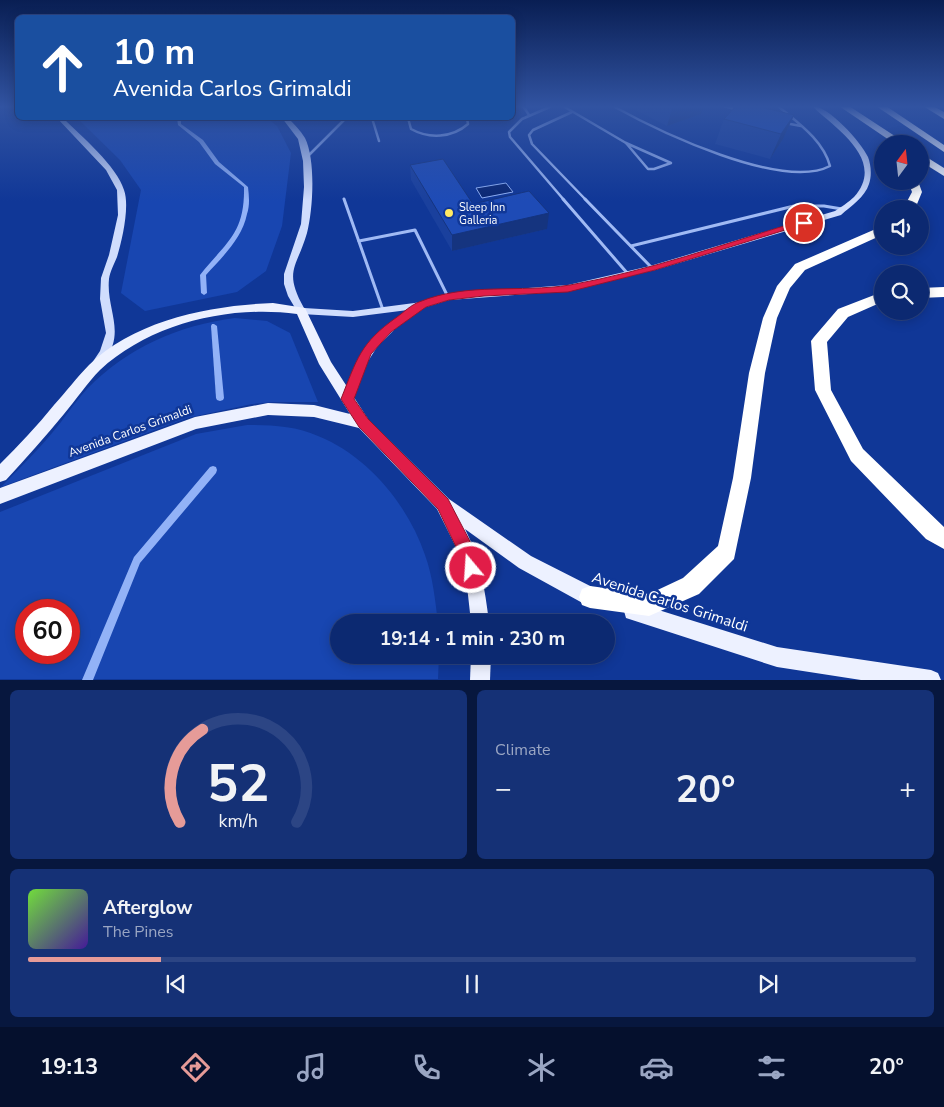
<!DOCTYPE html>
<meta charset="utf-8">
<style>
:root{--surface:#0c2971;--page:#153176;--text:#f1f3f6;--muted:#9aa6c3;--line:#2c4584;--accent:#e69b98}
body{margin:0;font-family:"Nunito Sans",sans-serif;background:var(--page);color:var(--text);height:100vh;display:flex;flex-direction:column;font-size:19px;white-space:nowrap}
*{box-sizing:border-box;margin:0}
p{font-size:16px;color:var(--muted)}
.icon{flex:none;width:28px;height:28px;fill:none;stroke:currentColor;stroke-width:2;stroke-linecap:round;stroke-linejoin:round}
.map{position:relative;height:680px;overflow:hidden}
.details{display:flex;flex-direction:column;gap:10px;padding:10px;background:#07173e;flex:1}
.details>*{flex:none}
.hud{position:absolute;left:15px;top:15px;width:500px;height:105px;border-radius:8px;box-shadow:0 2px 12px #0003,0 0 0 1px var(--line);background:#1a4fa0;color:#fff;overflow:hidden}
.needle{width:32px;rotate:15deg}
.buttons{position:absolute;left:874px;top:135px;display:grid;gap:10px}
.buttons a{display:grid;place-items:center;width:55px;height:55px;border-radius:50%;background:var(--surface);box-shadow:0 2px 12px #0003,0 0 0 1px var(--line);font-size:25px}
.speed{position:absolute;left:15px;top:599px;display:flex;gap:10px;font-size:25px;font-weight:700;text-align:center}
.speed>*{display:grid;place-content:center;width:65px;height:65px;border-radius:50%;background:var(--surface);box-shadow:0 2px 12px #0003,0 0 0 1px var(--line);line-height:1}
.speed .limit{border:8px solid #d22;background:#fff;color:#111}
.pin{position:absolute;display:grid;place-items:center;width:42px;height:42px;color:#fff;margin:-21px;border:2px solid #fff;border-radius:50%;box-shadow:0 1px 5px #0007}
.me{position:absolute;width:55px;margin:-28px;rotate:342deg;stroke-linejoin:round;filter:drop-shadow(0 0 4px #0008)}
.turn{display:flex;align-items:center;gap:18px;height:105px;padding:0 15px;font-size:22px}
.turn .icon{width:65px;height:65px;stroke-width:2.5}
.turn b{display:block;font-size:35px;line-height:42px}
.big{font-size:38px;font-weight:700;line-height:1.1}
.details .widget{flex:1;display:flex;flex-direction:column;justify-content:center;gap:8px;min-width:0;padding:0 18px;border-radius:8px;background:var(--page)}
.details .dial{align-items:center;gap:0}
.dial svg{height:130px;overflow:visible;fill:none;stroke:var(--line);stroke-width:7;stroke-linecap:round;text-anchor:middle}
.dial text{fill:var(--text);stroke:none}
.song{display:flex;align-items:center;gap:15px}
.cover{width:60px;height:60px;border-radius:8px;background:linear-gradient(135deg,hsl(100 70% 55%),hsl(260 70% 35%))}
.played{height:5px;border-radius:2px;background:linear-gradient(90deg,var(--accent) 15%,var(--line) 15%)}
.keys{display:flex;justify-content:space-around;direction:ltr}
.heat{display:flex;justify-content:space-between;align-items:center;font-size:28px;direction:ltr}
.details .tiles{flex:1;display:grid;gap:10px;grid-template-columns:1fr 1fr}
.widget:last-child{grid-column:span 2}
.trip{position:absolute;left:330px;top:614px;width:285px;height:50px;border-radius:25px;background:var(--surface);box-shadow:0 2px 12px #0003,0 0 0 1px var(--line);font-weight:700;line-height:50px;text-align:center}
.tabs{display:flex;height:80px;justify-content:space-around;align-items:center;background:#05102d;color:var(--muted)}
.tabs .icon{width:35px;height:35px}
.tabs .current{color:var(--accent)}
.tabs b{font-size:22px;color:var(--text)}
.map>svg:first-child{display:block}
</style>
<div class="map">
<svg width="944" height="680" viewBox="0 0 944 680">
<rect width="100%" height="100%" fill="#103797"/>
<!-- green -->
<g fill="#1846b1" fill-rule="evenodd">
<polygon points="77,118 267,118 277,126 291,153 282,226 266,271 237,292 145,311 121,293 141,190 120,160"/>
<path d="M 235,318 L 267,321 L 290,333 L 318,402 L 274,402 L 252,404 L 187,418 L 1,487 C 22,466 43,445 61,422 C 69,411 77,400 87,389 C 127,348 179,325 235,318 Z"/>
<path d="M 247,425 C 271,425 296,426 318,436 C 368,456 408,505 425,555 C 433,577 435,600 438,622 L 339,622 L 339,655 L 439,655 L 438,679 L 0,679 L 0,512 L 196,434 ZM 26,610 L 69,610 L 69,652 L 26,652 Z"/>
</g>
<!-- water -->
<polygon fill="#0a2773" stroke="#92b2f7" points="506,183 513,192 482,198 476,188"/>
<g fill="none" stroke-linecap="round" stroke-linejoin="round">
<!-- stream -->
<g fill="#92b2f7" fill-rule="evenodd">
<path d="M 177,118 L 181,118 L 181,124 L 203,140 L 219,162 L 248,187 C 249,196 250,205 247,214 C 242,239 222,257 206,275 L 207,293 L 204,295 L 201,293 L 200,275 C 226,242 245,234 244,187 L 215,164 L 199,142 L 178,125 Z"/>
<polygon points="212,324 214,324 217,326 224,398 223,400 220,401 217,400 216,398 211,326"/>
<polygon points="213,466 216,467 217,470 216,473 140,563 93,680 82,680 134,557 210,467"/>
</g>
<!-- lane-far1 -->
<g stroke="#a0baf4" stroke-width="2.5">
<polyline points="523,106 529,115"/>
<polyline points="552,106 522,119 509,132 510,137 564,200"/>
<polyline points="563,106 626,143"/>
<path d="M 613,106 C 658,131 782,191 830,166 C 823,140 798,123 778,106"/>
<polyline points="724,106 738,110"/>
<polyline points="572,112 533,130 529,135 532,144 586,200"/>
<polyline points="372,118 379,141"/>
<path d="M 408,118 L 411,129 C 429,139 452,138 468,124 L 467,118"/>
<polyline points="785,123 801,126"/>
<polygon points="626,143 671,163 654,169 648,169"/>
<polyline points="307,157 346,118"/>
</g>
<!-- lane -->
<g stroke="#a0baf4" stroke-width="3">
<polyline points="344,199 383,310"/>
<polyline points="563,199 628,274"/>
<polyline points="585,199 652,268"/>
<polyline points="359,241 415,230 448,297"/>
<polyline points="631,246 794,206 824,206 842,209"/>
</g>
<!-- secondary -->
<g fill="#d0ddfd" fill-rule="evenodd">
<path d="M 812,106 C 829,106 861,142 868,157 C 871,165 872,175 869,184 C 865,197 851,206 841,215 L 655,270 L 568,291 L 449,300 L 423,308 L 395,329 L 377,347 L 365,366 L 352,402 L 348,403 L 344,402 L 342,399 C 357,355 369,337 408,310 L 353,317 L 301,314 L 298,313 L 288,296 L 284,284 L 284,274 L 301,224 L 304,187 L 303,161 L 298,139 L 282,118 L 288,118 C 294,124 300,130 305,138 C 316,160 313,210 307,233 C 297,268 283,270 304,308 L 353,311 L 422,302 L 448,294 L 568,285 L 650,266 L 835,211 C 841,207 849,202 854,197 C 887,160 835,128 812,106 Z"/>
<path d="M 57,118 L 63,118 C 81,136 117,166 124,190 C 130,206 122,241 117,257 C 114,264 110,272 109,279 C 106,309 126,331 105,360 C 101,365 100,368 93,366 L 92,363 L 100,351 L 106,333 L 100,299 L 101,278 L 109,255 L 118,215 L 117,190 L 106,170 Z"/>
</g>
<!-- primary -->
<g fill="#edf1ff" fill-rule="evenodd">
<path d="M 273,303 L 305,308 L 331,362 L 368,419 L 449,499 L 531,556 L 602,592 L 604,599 L 602,606 L 595,608 L 588,606 L 519,568 L 465,529 C 480,558 485,589 489,622 L 471,622 L 467,586 L 458,551 L 437,509 L 359,428 L 314,417 L 268,415 L 196,429 L 0,504 L 0,488 L 195,417 L 268,403 L 314,405 L 350,414 L 319,364 L 297,314 C 230,305 151,323 100,370 C 87,383 76,400 64,414 C 45,437 26,458 6,480 L 0,482 L 0,464 C 19,445 37,426 54,405 C 66,392 77,377 89,365 C 134,320 212,305 273,303 Z"/>
<polygon points="633,602 777,647 931,670 938,673 941,680 861,680 777,667 626,618 624,611 626,604"/>
<polygon points="471,655 491,655 490,680 470,680"/>
</g>
<!-- highway -->
<g fill="#fff" fill-rule="evenodd">
<polygon points="839,106 849,106 907,144 895,144"/>
<polygon points="876,106 886,106 944,145 944,152"/>
<polygon points="923,106 933,106 944,112 944,119"/>
<polygon points="920,153 944,168 944,176 920,161"/>
<polygon points="908,181 918,181 922,192 915,209 903,209 912,192"/>
<polygon points="878,228 882,228 882,235 805,270 790,288 777,318 765,373 751,478 734,559 699,594 649,616 590,608 582,605 579,597 582,589 590,586 649,594 683,578 718,546 733,478 749,373 763,318 777,286 795,264"/>
<polygon points="944,287 944,297 920,298 920,288"/>
<polygon points="882,292 882,302 848,317 827,342 831,390 863,449 944,527 944,549 926,539 851,461 815,390 811,341 814,337 838,309"/>
</g>
</g>
<!-- wall -->
<g fill="#1a409d">
<polygon points="632,106 704,106 701,114 667,126 632,108"/>
<polygon points="794,115 783,139 770,159 715,144 724,119"/>
<polygon points="410,165 473,204 547,229 452,251 411,180"/>
</g>
<!-- shaded-wall -->
<g fill="#15347f">
<polygon points="673,106 704,106 701,114 667,126"/>
<polygon points="794,115 783,139 770,159 781,134"/>
<polygon points="549,213 547,229 452,251 452,235"/>
</g>
<!-- building -->
<g fill="#1e4bb6" stroke="#15347f">
<polygon points="736,106 756,106 794,115 781,134 724,119"/>
<polygon points="443,159 473,204 529,191 549,213 452,235 410,165"/>
</g>
<!-- sky -->
<linearGradient id="sky" x2="0" y2="1"><stop stop-color="#091e53"/><stop offset="0.53" stop-color="#3153a1"/><stop offset="1" stop-color="#3153a1" stop-opacity="0"/></linearGradient>
<rect width="944" height="201" fill="url(#sky)"/>
<!-- route -->
<path fill="#e11d48" stroke="#92132f" d="M 800,221 L 804,221 L 808,223 L 655,270 L 568,292 L 484,296 L 449,300 L 426,307 L 391,332 L 371,354 L 354,399 L 368,419 L 448,499 L 474,549 L 479,568 L 476,573 L 471,576 L 465,573 L 458,551 L 438,509 L 359,427 L 341,399 C 357,359 360,343 397,317 C 404,312 411,305 419,302 C 467,282 520,293 570,285 C 648,271 724,244 800,221 Z"/>
<!-- markers -->
<circle fill="#ffe963" stroke="#103797" stroke-width="2" cx="449" cy="213" r="5"/>
<g text-anchor="middle" stroke-width="5" stroke-linejoin="round" paint-order="stroke">
<!-- far-poi labels -->
<g font-size="11" fill="#fff" stroke="#103797" text-anchor="start">
<text x="459" y="211">Sleep Inn<tspan x="459" dy="13">Galleria</tspan></text>
</g>
<!-- street labels -->
<g font-size="12" fill="#fff" stroke="#103797">
<text transform="translate(130 431) rotate(-20)" y="4">Avenida Carlos Grimaldi</text>
</g>
<!-- near-street labels -->
<g font-size="15" fill="#fff" stroke="#103797">
<text transform="translate(670 602) rotate(18)" y="5">Avenida Carlos Grimaldi</text>
</g>
</g>
</svg>
<div class="buttons">
<a><svg class="needle" viewBox="-14 -14 28 28"><path d="M0-13l5 13h-10z" fill="#e53935"/><path d="M0 13l5-13h-10z" fill="#9aa6c3"/></svg></a>
<a><svg class="icon" aria-label="sound" viewBox="0 0 24 24"><path d="M4 9h4l5-4v14l-5-4H4zM17 9q2 3 0 6"/></svg></a>
<a><svg class="icon" aria-label="search" viewBox="0 0 24 24"><circle cx="10" cy="10" r="6"/><path d="M15 15l6 6"/></svg></a>
</div>
<div class="speed"><div class="limit">60</div></div>
<div class="pin" style="left:804px;top:223px;background:#d93025"><svg class="icon" aria-label="arrive" viewBox="0 0 24 24"><path d="M6 21V4h12l-3 4 3 4H6"/></svg></div>
<svg class="me" style="left:471px;top:568px" viewBox="-20 -20 40 40"><circle r="17" fill="#e11d48" stroke="#fff" stroke-width="3"/><path d="M0-11L8 9 0 5-8 9z" fill="#fff"/></svg>
<div class="trip">19:14 · 1 min · 230 m</div>
<div class="hud">
<div class="turn"><svg class="icon" aria-label="ahead" viewBox="0 0 24 24"><path d="M12 20V5M6 11l6-6 6 6"/></svg><div><b>10 m</b>Avenida Carlos Grimaldi</div></div>
</div>
</div>
<section class="details">
<div class="tiles">
<div class="widget dial"><svg viewBox="0 0 100 80">
<path d="M14 69A42 42 0 1 1 86 69"/>
<path d="M14 69A42 42 0 0 1 28 12" stroke="#e69b98"/>
<text x="50" y="56" font-size="32" font-weight="700">52</text>
<text x="50" y="72" font-size="11">km/h</text>
</svg></div>
<div class="widget"><p>Climate</p>
<div class="heat"><a>−</a><b class="big">20°</b><a>+</a></div>
</div>
<div class="widget">
<div class="song"><i class="cover"></i><div><b>Afterglow</b><p>The Pines</p></div></div>
<div class="played"></div>
<div class="keys"><svg class="icon" aria-label="previous" viewBox="0 0 24 24"><path d="M18 5L8 12l10 7zM5 5v14"/></svg><svg class="icon" aria-label="pause" viewBox="0 0 24 24"><path d="M8 5v14M16 5v14"/></svg><svg class="icon" aria-label="next" viewBox="0 0 24 24"><path d="M6 5l10 7-10 7zM19 5v14"/></svg></div>
</div>
</div>
</section>
<nav class="tabs">
<b>19:13</b>
<svg class="icon current" aria-label="directions" viewBox="0 0 24 24"><path d="M12 3l9 9-9 9-9-9zM9 14v-3h6M13 9l2 2-2 2"/></svg>
<svg class="icon" aria-label="music" viewBox="0 0 24 24"><path d="M9 18V5l10-2v13"/><circle cx="6" cy="18" r="3"/><circle cx="16" cy="16" r="3"/></svg>
<svg class="icon" aria-label="phone" viewBox="0 0 24 24"><path d="M5 4h4l2 5-3 2q2 4 5 5l2-3 5 2v4C11 20 4 13 5 4z"/></svg>
<svg class="icon" aria-label="climate" viewBox="0 0 24 24"><path d="M12 3v18M4 7l16 10M4 17L20 7"/></svg>
<svg class="icon" aria-label="car" viewBox="0 0 24 24"><path d="M5 17H2v-5l4-1 3-4h7l3 4 3 1v5h-3M9 17h6M6 11h13"/><circle cx="7" cy="17" r="2"/><circle cx="17" cy="17" r="2"/></svg>
<svg class="icon" aria-label="filters" viewBox="0 0 24 24"><path d="M4 7h16M4 17h16"/><circle cx="9" cy="7" r="2"/><circle cx="15" cy="17" r="2"/></svg>
<b>20°</b>
</nav>
